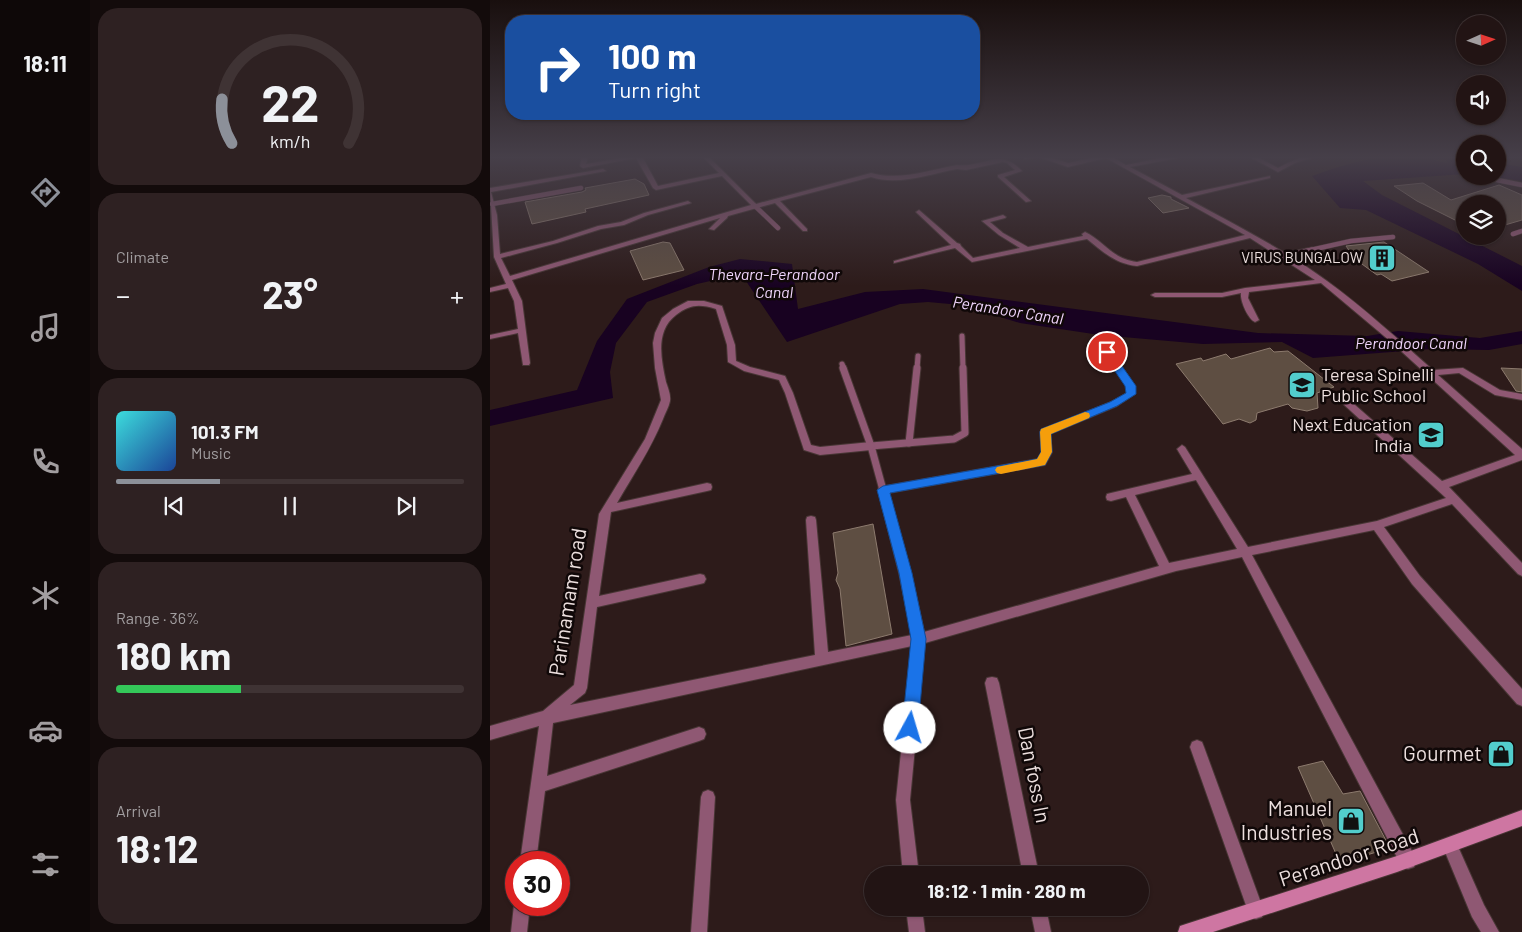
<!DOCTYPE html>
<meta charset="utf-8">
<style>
:root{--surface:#221414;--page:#2e2122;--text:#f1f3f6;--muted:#a29ea0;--line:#3f3334;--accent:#8c9099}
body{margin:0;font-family:Barlow,sans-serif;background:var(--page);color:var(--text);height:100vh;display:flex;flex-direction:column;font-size:19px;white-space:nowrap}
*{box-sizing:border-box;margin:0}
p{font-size:16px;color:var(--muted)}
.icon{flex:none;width:28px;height:28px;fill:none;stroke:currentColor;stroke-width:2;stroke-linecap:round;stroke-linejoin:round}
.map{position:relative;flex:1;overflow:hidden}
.drawer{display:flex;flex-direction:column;gap:8px;padding:8px;background:#130b0b;width:400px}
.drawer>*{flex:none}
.guide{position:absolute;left:15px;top:15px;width:475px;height:105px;border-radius:20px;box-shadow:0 1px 4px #0004,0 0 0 1px var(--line);background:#1a4fa0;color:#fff;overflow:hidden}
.needle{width:32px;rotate:87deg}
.tools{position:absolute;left:966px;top:15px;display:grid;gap:10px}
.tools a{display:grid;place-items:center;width:50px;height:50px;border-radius:50%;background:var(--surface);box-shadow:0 1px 4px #0004,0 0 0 1px var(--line);font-size:25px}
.speed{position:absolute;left:15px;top:851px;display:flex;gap:10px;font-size:25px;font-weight:700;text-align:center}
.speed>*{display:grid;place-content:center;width:65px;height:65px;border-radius:50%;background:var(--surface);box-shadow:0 1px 4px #0004,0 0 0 1px var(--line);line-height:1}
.speed .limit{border:8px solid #d22;background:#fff;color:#111}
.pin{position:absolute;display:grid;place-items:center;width:42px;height:42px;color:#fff;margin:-21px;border:2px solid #fff;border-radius:50%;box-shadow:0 1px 5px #0007}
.me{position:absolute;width:55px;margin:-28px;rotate:6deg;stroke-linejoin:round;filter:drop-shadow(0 0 4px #0008)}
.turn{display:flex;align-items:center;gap:18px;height:105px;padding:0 20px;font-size:22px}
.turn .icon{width:65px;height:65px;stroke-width:2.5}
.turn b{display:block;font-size:35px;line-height:42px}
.big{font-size:38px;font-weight:700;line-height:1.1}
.drawer .widget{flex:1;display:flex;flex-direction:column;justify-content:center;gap:8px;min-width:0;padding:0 18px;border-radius:20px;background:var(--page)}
.drawer .dial{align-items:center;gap:0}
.dial svg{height:130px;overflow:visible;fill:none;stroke:var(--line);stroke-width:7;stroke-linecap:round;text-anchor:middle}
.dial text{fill:var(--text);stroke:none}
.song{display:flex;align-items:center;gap:15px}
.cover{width:60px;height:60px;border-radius:8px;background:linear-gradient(135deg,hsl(180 70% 55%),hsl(220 70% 35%))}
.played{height:5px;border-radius:2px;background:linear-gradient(90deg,var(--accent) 30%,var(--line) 30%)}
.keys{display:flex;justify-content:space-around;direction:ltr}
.heat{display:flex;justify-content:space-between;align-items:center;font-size:28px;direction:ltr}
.charge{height:8px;border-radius:4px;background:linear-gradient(90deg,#34c759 36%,var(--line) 0)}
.trip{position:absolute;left:374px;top:866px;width:285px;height:50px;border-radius:25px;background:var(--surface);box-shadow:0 1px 4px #0004,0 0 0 1px var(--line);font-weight:700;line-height:50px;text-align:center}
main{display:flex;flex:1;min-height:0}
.tab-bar{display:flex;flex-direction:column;width:90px;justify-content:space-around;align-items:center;background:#0e0808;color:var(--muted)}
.tab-bar .icon{width:35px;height:35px}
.tab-bar .selected{color:var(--accent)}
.tab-bar b{font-size:22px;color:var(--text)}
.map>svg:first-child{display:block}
</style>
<main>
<nav class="tab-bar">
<b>18:11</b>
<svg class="icon selected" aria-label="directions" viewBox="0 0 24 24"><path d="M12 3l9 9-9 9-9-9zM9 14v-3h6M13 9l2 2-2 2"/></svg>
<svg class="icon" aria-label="music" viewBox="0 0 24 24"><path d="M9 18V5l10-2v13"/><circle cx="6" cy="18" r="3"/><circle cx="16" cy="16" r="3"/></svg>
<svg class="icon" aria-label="phone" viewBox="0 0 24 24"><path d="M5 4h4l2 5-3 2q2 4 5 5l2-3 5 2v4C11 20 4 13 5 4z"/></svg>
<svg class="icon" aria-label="climate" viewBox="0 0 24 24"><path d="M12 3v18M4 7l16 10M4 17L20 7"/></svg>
<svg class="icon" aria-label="car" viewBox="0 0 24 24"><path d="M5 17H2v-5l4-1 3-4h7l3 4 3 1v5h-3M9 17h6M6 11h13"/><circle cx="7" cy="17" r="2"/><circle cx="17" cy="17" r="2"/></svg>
<svg class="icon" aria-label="filters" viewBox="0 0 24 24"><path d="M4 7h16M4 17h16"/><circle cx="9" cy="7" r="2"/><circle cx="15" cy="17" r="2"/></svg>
</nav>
<section class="drawer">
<div class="widget dial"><svg viewBox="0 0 100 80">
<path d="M14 69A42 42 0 1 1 86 69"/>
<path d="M14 69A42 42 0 0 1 8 42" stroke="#8c9099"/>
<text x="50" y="56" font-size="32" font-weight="700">22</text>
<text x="50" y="72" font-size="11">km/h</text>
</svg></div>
<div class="widget"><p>Climate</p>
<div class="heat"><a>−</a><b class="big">23°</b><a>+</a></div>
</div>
<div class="widget">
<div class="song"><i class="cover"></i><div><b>101.3 FM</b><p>Music</p></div></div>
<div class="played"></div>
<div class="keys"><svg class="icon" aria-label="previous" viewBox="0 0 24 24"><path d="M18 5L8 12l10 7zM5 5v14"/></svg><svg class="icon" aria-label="pause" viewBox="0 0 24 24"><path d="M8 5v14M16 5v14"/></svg><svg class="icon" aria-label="next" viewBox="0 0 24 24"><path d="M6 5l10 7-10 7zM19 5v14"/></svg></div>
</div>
<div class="widget"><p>Range · 36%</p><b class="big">180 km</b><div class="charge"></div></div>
<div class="widget"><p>Arrival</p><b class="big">18:12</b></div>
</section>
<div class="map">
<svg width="1032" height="932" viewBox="0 0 1032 932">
<rect width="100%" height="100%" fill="#2d1b1a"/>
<!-- water -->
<g fill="#180221">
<path d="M 956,156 L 975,157 L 975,174 L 873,181 L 892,195 L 1032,266 L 1032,291 L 988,264 L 876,210 L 850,208 L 822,176 C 855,164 899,151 935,157 C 942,159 950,162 957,163 Z"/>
<polygon points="1008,163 1032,167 1032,181 999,176 1008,176"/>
<polygon points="250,259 302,264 308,309 375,292 433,289 768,333 877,336 908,331 990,338 1032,331 1032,344 999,350 941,349 823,358 792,342 713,344 610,335 530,323 471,305 438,302 410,304 297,342 256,281 238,277 207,284 157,302 126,343 120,372 123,398 0,426 0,410 87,390 107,341 137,299 219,267"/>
</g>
<!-- building -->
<g fill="#5e4e42" stroke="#8d7b6e">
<polygon points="145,179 154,184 159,195 95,209 96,212 42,224 35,202 92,192 96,190 95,188"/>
<polygon points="933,183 961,200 1009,185 1032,195 1032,220 1008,227 1008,204 975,204 975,225 927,201 904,186"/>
<polygon points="672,195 681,197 681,199 699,208 673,213 658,198"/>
<polygon points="173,242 180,243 194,270 153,280 140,251"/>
<polygon points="894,242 939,272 902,281 891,274 887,275 865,259 856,246"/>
<polygon points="780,348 784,352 798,351 844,387 827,393 828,408 817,411 802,408 798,404 767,413 766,420 760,423 749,419 733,424 686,364 711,358 713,361 736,354 741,359"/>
<polygon points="1011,368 1032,369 1032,392 1026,391"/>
<polygon points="383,524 402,634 356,646 350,589 346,580 348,573 343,533"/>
<polygon points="833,761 853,794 870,791 900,848 850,863 808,767"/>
</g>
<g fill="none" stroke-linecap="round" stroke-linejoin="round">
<!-- lane-far2 casing -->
<g stroke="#483635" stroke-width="5.5">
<g id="lane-far2">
<polyline points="1002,179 1032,185"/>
<polyline points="2,204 91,188"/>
<polyline points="265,206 288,228"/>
<polyline points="1023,234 1032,231"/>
<polyline points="816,251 861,241 903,237"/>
</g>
</g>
<!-- lane-far1 casing -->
<g stroke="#483635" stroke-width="7">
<g id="lane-far1">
<polyline points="793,256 822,250"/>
<polyline points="472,336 473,369"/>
<polyline points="352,364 354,369"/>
<polyline points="427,369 428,356"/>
</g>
</g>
<!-- lane casing -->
<g stroke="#483635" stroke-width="9">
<g id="lane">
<polyline points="353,368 381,446 393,490"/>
<polyline points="419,443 427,368"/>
<polyline points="381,446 464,439 475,433 473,368"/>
</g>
</g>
<!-- street casing -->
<g stroke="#483635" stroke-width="2">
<g id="street">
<path d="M 92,156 L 98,156 L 96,164 L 142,156 L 152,156 L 168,186 L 229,173 L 212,156 L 218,156 L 266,204 L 381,173 C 409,181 440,170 467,165 C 495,168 509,147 532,171 L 514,177 L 541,201 L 536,202 L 508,177 L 508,175 L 525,170 L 517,163 L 513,162 L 476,170 L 467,169 C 440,174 408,186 381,177 L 290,201 L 317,229 L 317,231 L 313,231 L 285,203 L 238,216 L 237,218 L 224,230 L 219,229 L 230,218 L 22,280 L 32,301 L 40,363 L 39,365 L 33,365 L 28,333 L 0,339 L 0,335 L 28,329 L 24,301 L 18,288 L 0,292 L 0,288 L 16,284 L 4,257 L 0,188 L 113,169 L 116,171 L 1,192 L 7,215 L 10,254 L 63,241 L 108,226 L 131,222 L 154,213 L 198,201 L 201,203 L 158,215 L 134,225 L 111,229 L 67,243 L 11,258 L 20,276 L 261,205 L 232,176 L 166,190 L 163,188 L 146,158 L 93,168 L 90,166 Z"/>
<path d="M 536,156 L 555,156 L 578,163 L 611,156 L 620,156 L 636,165 L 681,156 L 691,156 L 688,158 L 640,167 L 692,195 L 780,176 L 780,178 L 696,198 C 744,224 793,249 837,281 C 874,308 909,340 943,370 L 973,368 L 1010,390 L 1032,394 L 1032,400 L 1005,395 L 969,373 L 948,375 L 1032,449 L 1032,460 L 959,487 L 1032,563 L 1032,576 L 1028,574 L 962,504 L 894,527 L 930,576 L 1032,689 L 1032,706 L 1027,704 L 922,584 L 884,530 L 762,555 L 924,855 L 926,861 L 924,867 L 918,869 L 912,867 L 752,557 L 686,571 L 435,643 L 420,800 L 429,875 L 413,875 L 406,800 L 422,646 L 63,723 L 57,776 L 209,727 L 214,729 L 216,734 L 214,739 L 209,741 L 55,791 L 46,862 L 30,862 L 49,726 L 0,740 L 0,726 L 53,711 L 84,685 L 109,514 L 155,439 L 171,400 L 165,368 L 163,343 L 165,333 L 172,318 L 183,309 L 198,301 L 214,301 L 232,306 L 245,345 L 246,361 L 260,367 L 295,376 L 303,393 L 321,445 L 330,447 L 381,442 L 386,446 L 381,450 L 330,455 L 314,450 L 295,393 L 289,380 L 254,371 L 238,362 L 237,345 L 226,309 C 210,304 200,304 186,315 C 165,331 171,359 176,382 C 178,388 181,395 180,401 C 179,407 175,413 173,419 C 161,449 143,475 127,503 L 217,483 L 221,484 L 222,487 L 221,490 L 217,491 L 121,512 L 109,596 L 210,574 L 214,575 L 216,579 L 214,583 L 210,584 L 107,607 L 97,688 L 95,693 L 80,705 L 325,655 L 316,520 L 317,517 L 321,516 L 325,517 L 326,520 L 338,652 L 422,635 L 409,573 L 388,490 L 389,487 L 548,459 L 552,452 L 550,432 L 552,430 L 621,402 L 637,393 L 637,386 L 613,352 L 614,350 L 620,350 L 645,386 L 645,394 L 627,406 L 560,434 L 562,452 L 555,465 L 399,493 L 421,573 L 434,632 L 669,566 L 636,497 L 621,501 L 617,500 L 616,497 L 617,494 L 621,493 L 702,474 L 687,449 L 692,445 L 695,447 L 758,547 L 887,521 L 956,498 L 851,402 L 849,400 L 851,398 L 857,398 L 952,481 L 1025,455 L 900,341 L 831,283 L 759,292 L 758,298 L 769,320 L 765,322 C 758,319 750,301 751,293 L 732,297 L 665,297 L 661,295 L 665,293 L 732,293 L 755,288 L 825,280 L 760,238 L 647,266 C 626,264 613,252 597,239 L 482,262 L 465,248 L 404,263 L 404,261 L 461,245 L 427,213 L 426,212 L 429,210 L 467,243 L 470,244 L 471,246 L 483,258 L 530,248 L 509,235 L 492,221 L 513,215 L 516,217 L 515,218 L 500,222 L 513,233 L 538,247 L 593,236 L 592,234 L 595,232 C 614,241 622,259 647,262 L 755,235 L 616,158 L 578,167 L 549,157 L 534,159 L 534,157 ZM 706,480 L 747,549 L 679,563 L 645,495 Z"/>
<path d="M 758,156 L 765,156 L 788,168 C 800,161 814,155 828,156 L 805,163 L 788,172 Z"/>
<polygon points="502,677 507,678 509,683 549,875 533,875 495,683 497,678"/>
<polygon points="707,740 712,742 714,747 774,911 772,917 766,919 760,917 758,911 700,747 702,742"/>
<polygon points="218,790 223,792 225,797 217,932 201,932 211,797 213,792"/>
<polygon points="961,839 966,842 994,905 1009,932 991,932 982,917 953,847 956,842"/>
<polygon points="26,899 26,905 40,905 37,932 21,932 24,905"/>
<polygon points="416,908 432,908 435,932 419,932"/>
<polygon points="540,908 556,908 561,932 545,932"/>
</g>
</g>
<!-- secondary casing -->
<g stroke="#483635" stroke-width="2">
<polygon id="secondary" points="1032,810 1032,826 907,872 723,932 688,932 690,926 696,924 907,856"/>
</g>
<!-- lane-far2 -->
<use href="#lane-far2" stroke="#8f5873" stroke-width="4.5"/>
<!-- lane-far1 -->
<use href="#lane-far1" stroke="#8f5873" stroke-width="5"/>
<!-- lane -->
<use href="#lane" stroke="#8f5873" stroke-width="7"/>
<!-- street -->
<use href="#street" fill="#8f5873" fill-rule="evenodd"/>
<!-- secondary -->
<use href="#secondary" fill="#ce76a2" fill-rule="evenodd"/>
</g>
<!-- sky -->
<linearGradient id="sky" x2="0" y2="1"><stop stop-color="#190f0e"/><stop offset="0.55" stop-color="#463f49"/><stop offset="1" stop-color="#463f49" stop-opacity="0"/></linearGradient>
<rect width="1032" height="286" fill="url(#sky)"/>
<!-- route -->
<polygon fill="#1a73e8" stroke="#114b97" points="614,349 620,349 646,386 646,394 627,406 561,434 562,452 555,465 400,493 422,573 436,639 428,728 425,734 420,736 414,734 412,728 421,639 409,573 387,490 393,486 547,459 551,452 550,432 551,429 620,402 636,393 635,386 612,352"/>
<!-- slow -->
<polygon fill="#f59e0b" points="595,412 599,413 600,416 599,418 561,434 562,452 555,465 511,474 507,473 505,470 507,467 547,459 551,452 550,432 551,429"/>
<!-- icons -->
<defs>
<g id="building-square" transform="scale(1.4375)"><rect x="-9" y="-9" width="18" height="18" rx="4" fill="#52cdcc" stroke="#100808"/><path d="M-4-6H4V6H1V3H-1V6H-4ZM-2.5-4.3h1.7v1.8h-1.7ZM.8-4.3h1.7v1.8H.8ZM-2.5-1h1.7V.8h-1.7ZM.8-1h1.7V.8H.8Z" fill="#111"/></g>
<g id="school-square" transform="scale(1.4375)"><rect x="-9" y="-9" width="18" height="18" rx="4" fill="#52cdcc" stroke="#100808"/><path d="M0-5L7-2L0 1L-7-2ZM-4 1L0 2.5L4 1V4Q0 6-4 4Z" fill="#111"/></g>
<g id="shop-square" transform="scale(1.4375)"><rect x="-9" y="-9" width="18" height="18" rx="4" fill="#52cdcc" stroke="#100808"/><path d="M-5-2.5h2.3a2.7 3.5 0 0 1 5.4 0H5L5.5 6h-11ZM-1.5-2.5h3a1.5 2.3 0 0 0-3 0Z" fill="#111"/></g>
</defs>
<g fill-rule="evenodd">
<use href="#building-square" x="892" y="258"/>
<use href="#school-square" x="812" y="385"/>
<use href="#school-square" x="941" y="435"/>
<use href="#shop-square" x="1011" y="754"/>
<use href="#shop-square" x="861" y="821"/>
</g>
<g text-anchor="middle" stroke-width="5" stroke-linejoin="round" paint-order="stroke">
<!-- far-poi labels -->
<g font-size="15" fill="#ecdfde" stroke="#100808" text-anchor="end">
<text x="873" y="263">VIRUS BUNGALOW</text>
</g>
<!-- far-water labels -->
<g font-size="16" font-style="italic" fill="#f1d6fd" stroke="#100808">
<text x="284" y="280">Thevara-Perandoor<tspan x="284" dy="18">Canal</tspan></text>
<text transform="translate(518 310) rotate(9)" y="6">Perandoor Canal</text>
<text x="921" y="349">Perandoor Canal</text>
</g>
<!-- poi labels -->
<g font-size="18" fill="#ecdfde" stroke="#100808" text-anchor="start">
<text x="831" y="381">Teresa Spinelli<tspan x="831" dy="21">Public School</tspan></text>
<text x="922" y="431" text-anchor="end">Next Education<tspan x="922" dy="21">India</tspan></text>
</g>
<!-- near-street labels -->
<g font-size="21" fill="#ecdfde" stroke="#100808">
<text transform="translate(78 602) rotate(-81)" y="7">Parinamam road</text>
<text transform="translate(544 775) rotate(79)" y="7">Dan foss ln</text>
<text transform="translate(859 858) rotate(-18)" y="7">Perandoor Road</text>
</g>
<!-- near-poi labels -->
<g font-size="21" fill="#ecdfde" stroke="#100808" text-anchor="end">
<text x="992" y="761">Gourmet</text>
<text x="842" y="816">Manuel<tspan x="842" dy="24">Industries</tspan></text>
</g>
</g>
</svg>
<div class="tools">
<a><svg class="needle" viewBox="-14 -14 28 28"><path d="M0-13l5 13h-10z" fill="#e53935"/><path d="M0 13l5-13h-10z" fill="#a29ea0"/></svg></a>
<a><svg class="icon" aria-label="sound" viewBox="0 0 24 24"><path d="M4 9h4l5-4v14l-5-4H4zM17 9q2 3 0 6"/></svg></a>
<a><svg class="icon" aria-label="search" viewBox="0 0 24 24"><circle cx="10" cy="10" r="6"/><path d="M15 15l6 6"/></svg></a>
<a><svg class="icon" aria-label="layers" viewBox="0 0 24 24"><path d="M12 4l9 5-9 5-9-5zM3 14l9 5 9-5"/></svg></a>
</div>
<div class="speed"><div class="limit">30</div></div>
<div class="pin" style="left:617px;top:352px;background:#d93025"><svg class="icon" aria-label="arrive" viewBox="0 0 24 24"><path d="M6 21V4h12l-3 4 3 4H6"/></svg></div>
<svg class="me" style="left:420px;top:728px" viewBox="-20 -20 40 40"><circle r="19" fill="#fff"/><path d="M0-13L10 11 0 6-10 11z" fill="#1a73e8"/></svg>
<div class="trip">18:12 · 1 min · 280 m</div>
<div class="guide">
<div class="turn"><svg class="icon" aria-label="right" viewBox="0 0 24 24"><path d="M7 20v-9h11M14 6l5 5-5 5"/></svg><div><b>100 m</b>Turn right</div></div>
</div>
</div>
</main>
